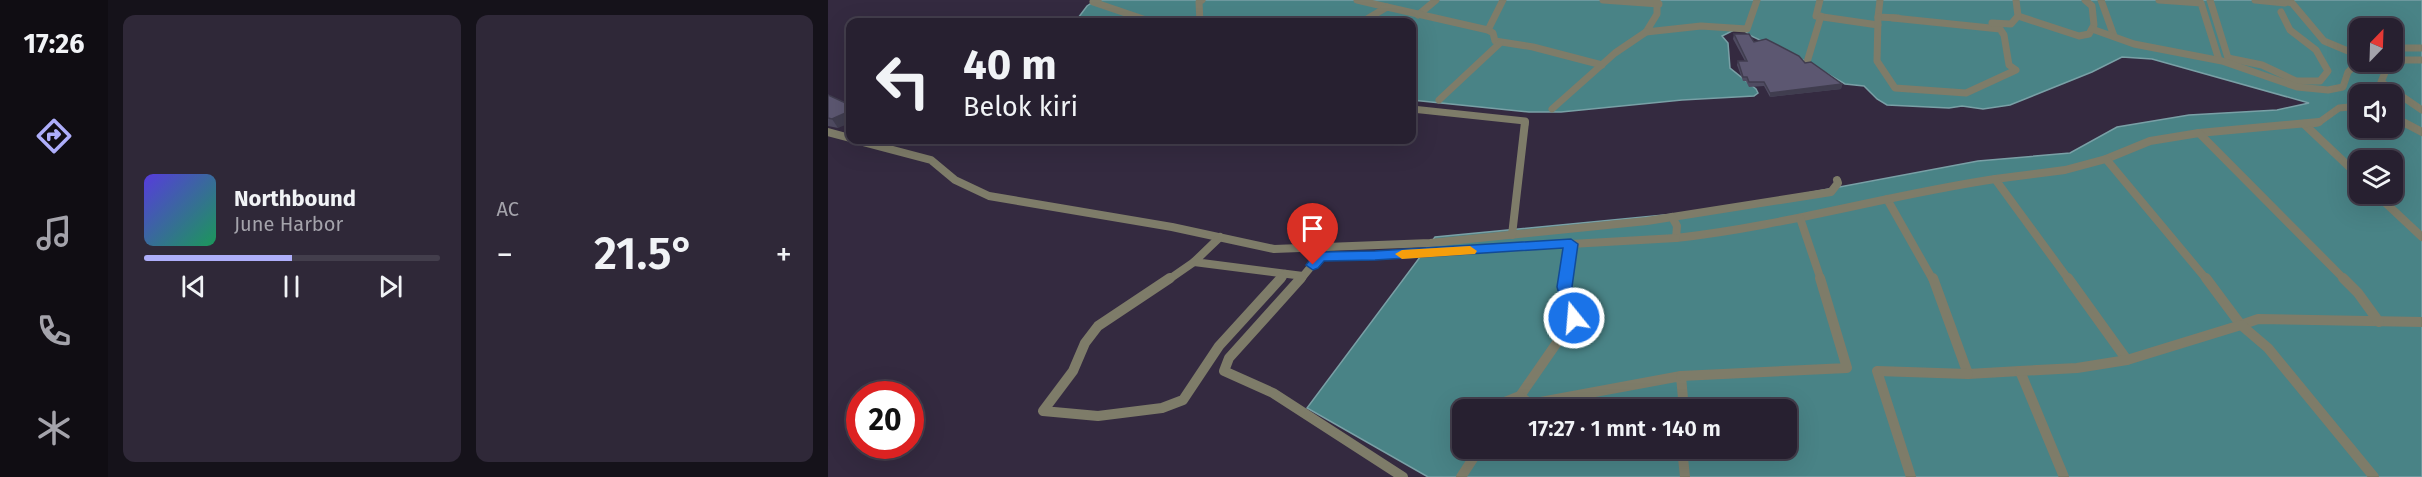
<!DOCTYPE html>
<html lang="id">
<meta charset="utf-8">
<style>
:root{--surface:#272030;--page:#2f2838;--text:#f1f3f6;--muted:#a4a3ab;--line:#433e4c;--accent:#aeaefa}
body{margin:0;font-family:"Fira Sans",sans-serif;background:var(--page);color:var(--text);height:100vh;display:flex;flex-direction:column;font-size:22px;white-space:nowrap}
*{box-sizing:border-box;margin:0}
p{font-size:20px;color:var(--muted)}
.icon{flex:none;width:33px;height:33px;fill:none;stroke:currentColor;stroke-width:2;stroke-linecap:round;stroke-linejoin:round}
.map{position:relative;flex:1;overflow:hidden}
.panel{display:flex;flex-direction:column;gap:15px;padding:15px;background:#15121a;width:720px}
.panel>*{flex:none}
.hud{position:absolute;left:18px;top:18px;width:570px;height:126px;border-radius:12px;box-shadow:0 6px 24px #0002,0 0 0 2px var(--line);background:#272030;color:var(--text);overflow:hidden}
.needle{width:39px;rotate:23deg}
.fabs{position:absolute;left:1521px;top:18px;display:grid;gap:12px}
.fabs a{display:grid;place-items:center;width:54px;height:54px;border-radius:12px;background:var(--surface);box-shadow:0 6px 24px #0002,0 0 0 2px var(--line);font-size:30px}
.speed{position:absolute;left:18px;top:381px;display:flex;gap:12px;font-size:30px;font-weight:700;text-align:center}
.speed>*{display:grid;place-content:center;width:78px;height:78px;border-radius:50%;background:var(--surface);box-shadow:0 6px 24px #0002,0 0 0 2px var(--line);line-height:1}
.speed .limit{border:9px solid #d22;background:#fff;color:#111}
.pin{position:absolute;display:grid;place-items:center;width:51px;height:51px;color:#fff;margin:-62px -26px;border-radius:50% 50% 50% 0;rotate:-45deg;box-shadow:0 0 6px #0007}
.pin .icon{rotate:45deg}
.me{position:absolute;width:66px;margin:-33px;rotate:343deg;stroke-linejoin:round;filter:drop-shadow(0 0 4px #0008)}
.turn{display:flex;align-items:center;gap:21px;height:126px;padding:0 18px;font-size:27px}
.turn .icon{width:78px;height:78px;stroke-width:2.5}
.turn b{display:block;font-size:42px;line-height:51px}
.big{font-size:45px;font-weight:600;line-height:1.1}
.panel .widget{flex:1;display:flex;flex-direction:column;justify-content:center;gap:9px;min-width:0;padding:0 21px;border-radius:12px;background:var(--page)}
.song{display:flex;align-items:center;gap:18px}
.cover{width:72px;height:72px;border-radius:9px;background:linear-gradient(135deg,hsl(250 70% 55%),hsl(150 70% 35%))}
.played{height:6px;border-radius:3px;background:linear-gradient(90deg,var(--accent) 50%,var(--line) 50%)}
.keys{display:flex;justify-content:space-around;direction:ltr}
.heat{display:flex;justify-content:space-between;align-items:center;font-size:33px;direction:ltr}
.panel .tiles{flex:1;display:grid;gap:15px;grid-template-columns:repeat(2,1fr)}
.trip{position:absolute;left:624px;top:399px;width:345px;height:60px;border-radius:12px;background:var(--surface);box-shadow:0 6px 24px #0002,0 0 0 2px var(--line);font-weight:600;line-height:60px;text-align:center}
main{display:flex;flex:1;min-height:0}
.tabs{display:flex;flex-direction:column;width:108px;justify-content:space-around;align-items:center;background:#100d13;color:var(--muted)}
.tabs .icon{width:42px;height:42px}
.tabs .current{color:var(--accent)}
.tabs b{font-size:27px;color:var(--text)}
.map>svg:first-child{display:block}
</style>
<main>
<nav class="tabs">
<b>17:26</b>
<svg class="icon current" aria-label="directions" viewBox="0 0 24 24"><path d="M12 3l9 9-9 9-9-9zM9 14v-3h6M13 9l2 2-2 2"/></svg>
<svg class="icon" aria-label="music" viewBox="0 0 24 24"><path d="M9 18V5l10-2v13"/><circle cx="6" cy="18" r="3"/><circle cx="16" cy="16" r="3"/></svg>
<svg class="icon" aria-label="phone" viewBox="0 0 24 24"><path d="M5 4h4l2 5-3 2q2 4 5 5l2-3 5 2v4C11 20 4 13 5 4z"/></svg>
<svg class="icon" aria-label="climate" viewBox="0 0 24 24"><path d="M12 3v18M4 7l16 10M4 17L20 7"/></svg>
</nav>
<section class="panel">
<div class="tiles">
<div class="widget">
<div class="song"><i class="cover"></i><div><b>Northbound</b><p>June Harbor</p></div></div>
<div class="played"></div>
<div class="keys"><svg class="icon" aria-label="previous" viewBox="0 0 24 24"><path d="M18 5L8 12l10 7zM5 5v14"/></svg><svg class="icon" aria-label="pause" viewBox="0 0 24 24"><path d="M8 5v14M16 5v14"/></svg><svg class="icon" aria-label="next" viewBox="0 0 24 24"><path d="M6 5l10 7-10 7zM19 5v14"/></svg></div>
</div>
<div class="widget"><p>AC</p>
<div class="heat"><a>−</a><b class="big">21.5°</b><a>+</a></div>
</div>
</div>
</section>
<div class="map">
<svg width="1594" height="477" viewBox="0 0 1594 477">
<rect width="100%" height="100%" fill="#342a40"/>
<!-- water -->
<path fill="#498386" stroke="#79a0a6" stroke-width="1.5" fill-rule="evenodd" d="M 268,0 L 1594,0 L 1594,477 L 600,477 L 479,408 L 607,237 L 888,210 L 1150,161 L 1242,153 L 1289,127 L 1361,115 L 1449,110 L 1481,103 L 1324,59 L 1294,57 L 1264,72 L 1182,105 L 1155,109 L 1134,106 L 1121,108 L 1059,105 L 1049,99 L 1036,86 L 1017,84 L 979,62 L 921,35 L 915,29 L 908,29 L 894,36 L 900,43 L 902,68 L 928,89 L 930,93 L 926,96 L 854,100 L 733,112 L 701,112 L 584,100 L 584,22 L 247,22 L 259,6 ZM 1532,28 L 1564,28 L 1564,62 L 1532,62 ZM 1532,94 L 1564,94 L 1564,128 L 1532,128 ZM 1532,160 L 1564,160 L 1564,194 L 1532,194 ZM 634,410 L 958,410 L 958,448 L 634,448 Z"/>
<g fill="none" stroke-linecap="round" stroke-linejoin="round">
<!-- lane-far2 -->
<g stroke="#7e7c69" stroke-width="7">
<polyline points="270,0 265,2 324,22"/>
<polyline points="529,0 559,7"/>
<polyline points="675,0 660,30 665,33 667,41 705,47 774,65"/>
<polyline points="775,0 831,4"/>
<polyline points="829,0 829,14 818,32 873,26 919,29 929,0"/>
<polyline points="992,0 988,16 1050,25"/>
<polyline points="1052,0 1050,17 1070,18"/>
<polyline points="1273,0 1286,36"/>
<polyline points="1331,0 1373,3 1391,60"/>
<polyline points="1382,0 1400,58 1434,65 1468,81 1492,81 1500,71 1488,50 1462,30 1453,12"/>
<polyline points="1427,0 1457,3"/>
<polyline points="1451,0 1464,3 1496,41 1532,56"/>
<polyline points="590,15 608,0"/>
<polyline points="1190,16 1251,36 1261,34 1266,25 1264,6 1257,0"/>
<polyline points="1050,17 1049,61 1067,88 1138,93 1188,70 1181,65 1176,35 1172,29 1065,18"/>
<polyline points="372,22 371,2 374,0"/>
<polyline points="534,22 559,7 660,30"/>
<polyline points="1164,23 1183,24 1190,16 1188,0"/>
<polyline points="1264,29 1306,44 1394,61 1469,87 1500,90 1515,87 1520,72 1532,61"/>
<polyline points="1564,48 1594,48"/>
<polyline points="1594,60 1577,60 1559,68 1553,82 1594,110"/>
<polyline points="979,62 993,16"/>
<polyline points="611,100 672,43"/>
<polyline points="584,109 697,121 697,124"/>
<polyline points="724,109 787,53 818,32"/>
<polyline points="1564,116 1578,124"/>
<polyline points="1483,124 1490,123 1511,108 1532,106"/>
</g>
<!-- lane-far1 -->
<g stroke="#7e7c69" stroke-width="8">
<polyline points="1575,122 1594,132"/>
<polyline points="1476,124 1532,177"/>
<polyline points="0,132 22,138"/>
<polyline points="1371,133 1491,122"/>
<polyline points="27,140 103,160 127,180 161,196 344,227 446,249 602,243 819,221 1003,192 1010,183 1009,180"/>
<polyline points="1278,159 1322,141 1371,133 1517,280"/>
<polyline points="1167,179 1237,170 1278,159 1379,280"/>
<polyline points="1548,194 1594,237"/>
<polyline points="1059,199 1105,280"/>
<path d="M 844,217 L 849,226 L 848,238 C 956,226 1060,195 1167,179 L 1241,280"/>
<polyline points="972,218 993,280"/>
<polyline points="684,235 697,122"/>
<polyline points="392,237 366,262 475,276"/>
<polyline points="492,256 524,257 743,244"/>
<polyline points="340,280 366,262"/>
<polyline points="452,280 457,274"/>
<polyline points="472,280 499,247"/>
<polyline points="738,280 743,244 848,238"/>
</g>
<!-- lane -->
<g stroke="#7e7c69" stroke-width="10">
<polyline points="342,278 270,326 257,343 245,371 215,411 270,416 334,408 355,400 391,346 453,278"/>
<polyline points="473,278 401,358 396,371 445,393 575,477"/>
<polyline points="738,278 737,287 746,318 692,396 702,404 853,376 856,410"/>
<polyline points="1105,278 1140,374 1192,371 1236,477"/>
<polyline points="1240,278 1299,360"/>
<polyline points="1378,278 1413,325 1430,319 1594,322"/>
<polyline points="1515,278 1530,293 1551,322"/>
<polyline points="1192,371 1249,368 1299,360 1413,325 1440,348 1546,477"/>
<polyline points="853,376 1019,368 992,278"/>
<polyline points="673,410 677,402 692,396"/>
<polyline points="854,448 857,477"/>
<polyline points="633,477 652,448"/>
<polyline points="1083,477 1049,371 1140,374"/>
</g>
</g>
<!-- wall -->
<g fill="#4f4b61">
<polygon points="906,34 977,63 1014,84 1013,89 942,97 936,86 921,87 918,81 915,81 909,65 910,61 917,61 905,39"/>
<polygon points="0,95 10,128 0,126"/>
</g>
<!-- shaded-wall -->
<g fill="#403d4f">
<polygon points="1014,84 1013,89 942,97 942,93"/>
<polygon points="22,111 22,123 10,128 4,119"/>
</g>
<!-- building -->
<g fill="#5c5771" stroke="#403d4f" stroke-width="1.5">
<polygon points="906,34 921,34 926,42 938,39 971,56 977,63 983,62 1014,84 942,93 936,82 921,82 919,77 915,77 910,61 919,61"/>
<polygon points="0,95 22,105 22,111 4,119 0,118"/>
</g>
<!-- route -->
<polygon fill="#1a73e8" stroke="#114b97" stroke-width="1.5" points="743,239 750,244 744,287 754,318 746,323 738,318 729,287 735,248 547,260 496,261 490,268 485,270 478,265 487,253 492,252 547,251"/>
<!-- slow -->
<polygon fill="#f59e0b" points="642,246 649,251 647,254 574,259 567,254 574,250"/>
</svg>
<div class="fabs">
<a><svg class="needle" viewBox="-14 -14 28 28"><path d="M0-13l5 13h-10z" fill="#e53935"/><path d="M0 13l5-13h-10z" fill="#a4a3ab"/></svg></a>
<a><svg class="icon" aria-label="sound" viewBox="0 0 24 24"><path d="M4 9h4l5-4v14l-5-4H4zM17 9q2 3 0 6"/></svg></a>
<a><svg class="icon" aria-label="layers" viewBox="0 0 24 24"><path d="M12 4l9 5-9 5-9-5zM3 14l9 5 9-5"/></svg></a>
</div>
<div class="speed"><div class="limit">20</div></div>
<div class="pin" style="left:485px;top:265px;background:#d93025"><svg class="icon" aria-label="arrive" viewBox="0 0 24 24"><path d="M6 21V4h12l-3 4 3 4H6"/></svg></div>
<svg class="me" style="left:746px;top:318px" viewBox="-20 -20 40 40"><circle r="17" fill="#1a73e8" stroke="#fff" stroke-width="3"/><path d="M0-11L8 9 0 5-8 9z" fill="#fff"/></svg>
<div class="trip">17:27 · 1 mnt · 140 m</div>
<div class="hud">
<div class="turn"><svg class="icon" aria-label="left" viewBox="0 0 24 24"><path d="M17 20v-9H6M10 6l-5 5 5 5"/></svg><div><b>40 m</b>Belok kiri</div></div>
</div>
</div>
</main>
